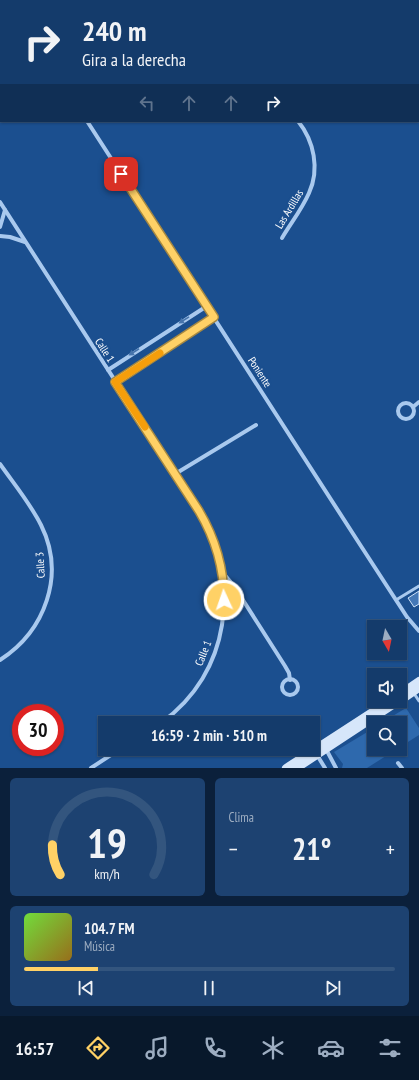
<!DOCTYPE html>
<html lang="es">
<meta charset="utf-8">
<style>
:root{--surface:#143b6b;--page:#1d4271;--text:#f1f3f6;--muted:#9dadc1;--line:#33557e;--accent:#ffd166}
body{margin:0;font-family:"PT Sans Narrow",sans-serif;background:var(--page);color:var(--text);height:100vh;display:flex;flex-direction:column;font-size:15px;white-space:nowrap}
*{box-sizing:border-box;margin:0}
p{font-size:13px;color:var(--muted)}
.icon{flex:none;width:22px;height:22px;fill:none;stroke:currentColor;stroke-width:2;stroke-linecap:round;stroke-linejoin:round}
.map{position:relative;height:768px;overflow:hidden}
.sheet{display:flex;flex-direction:column;gap:10px;padding:10px;background:#0b203b;flex:1}
.sheet>*{flex:none}
.top-card{position:absolute;left:0px;top:0px;width:419px;height:122px;box-shadow:0 1px 3px #0004,0 0 0 1px var(--line);background:#143b6b;color:var(--text);overflow:hidden}
.needle{width:26px;rotate:171deg}
.tools{position:absolute;left:367px;top:620px;display:grid;gap:8px}
.tools a{display:grid;place-items:center;width:40px;height:40px;border-radius:0px;background:var(--surface);box-shadow:0 1px 3px #0004,0 0 0 1px var(--line);font-size:20px}
.speed{position:absolute;left:12px;top:704px;display:flex;gap:8px;font-size:20px;font-weight:700;text-align:center}
.speed>*{display:grid;place-content:center;width:52px;height:52px;border-radius:50%;background:var(--surface);box-shadow:0 1px 3px #0004,0 0 0 1px var(--line);line-height:1}
.speed .limit{border:6px solid #d22;background:#fff;color:#111}
.pin{position:absolute;display:grid;place-items:center;width:34px;height:34px;color:#fff;margin:-17px;border-radius:8px;box-shadow:0 2px 6px #0006}
.me{position:absolute;width:44px;margin:-22px;rotate:357deg;stroke-linejoin:round;filter:drop-shadow(0 0 3px #0008)}
.turn{display:flex;align-items:center;gap:14px;height:84px;padding:0 16px;font-size:18px}
.turn .icon{width:52px;height:52px;stroke-width:2.5}
.turn b{display:block;font-size:28px;line-height:34px}
.lanes{display:flex;align-items:center;height:38px;padding:0 16px;background:#0003;justify-content:center;gap:20px;direction:ltr}
.lanes .off{opacity:.35}
.big{font-size:30px;font-weight:700;line-height:1.1}
.sheet .widget{flex:1;display:flex;flex-direction:column;justify-content:center;gap:6px;min-width:0;padding:0 14px;border-radius:6px;background:var(--page)}
.sheet .dial{align-items:center;gap:0}
.dial svg{height:104px;overflow:visible;fill:none;stroke:var(--line);stroke-width:7;stroke-linecap:round;text-anchor:middle}
.dial text{fill:var(--text);stroke:none}
.song{display:flex;align-items:center;gap:12px}
.cover{width:48px;height:48px;border-radius:6px;background:linear-gradient(135deg,hsl(100 70% 55%),hsl(40 70% 35%))}
.played{height:4px;border-radius:2px;background:linear-gradient(90deg,var(--accent) 20%,var(--line) 20%)}
.keys{display:flex;justify-content:space-around;direction:ltr}
.heat{display:flex;justify-content:space-between;align-items:center;font-size:22px;direction:ltr}
.sheet .tiles{flex:1;display:grid;gap:10px;grid-template-columns:1fr 1fr}
.widget:last-child{grid-column:span 2}
.trip{position:absolute;left:98px;top:716px;width:222px;height:40px;border-radius:0px;background:var(--surface);box-shadow:0 1px 3px #0004,0 0 0 1px var(--line);font-weight:700;line-height:40px;text-align:center}
.tab-bar{display:flex;height:64px;justify-content:space-around;align-items:center;background:#08182b;color:var(--muted)}
.tab-bar .icon{width:28px;height:28px}
.tab-bar .active{color:var(--accent)}
.tab-bar b{font-size:18px;color:var(--text)}
.map>svg:first-child{display:block}
</style>
<div class="map">
<svg width="419" height="768" viewBox="0 0 419 768">
<rect width="100%" height="100%" fill="#1b4f8f"/>
<!-- green -->
<g fill="#2e69ad">
<polygon points="406,708 419,728 419,735 400,747 400,723 381,723"/>
<polygon points="374,728 374,749 397,749 367,768 342,768 343,764 334,752"/>
</g>
<!-- building -->
<polygon fill="#4478b7" stroke="#cfe3fa" points="419,591 419,604 414,607 408,598"/>
<g fill="none" stroke-linecap="round" stroke-linejoin="round">
<!-- lane -->
<g stroke="#a9c9ee" stroke-width="3">
<polyline points="396,600 419,586"/>
<polyline points="413,692 419,701"/>
</g>
<!-- street -->
<g stroke="#a9c9ee" stroke-width="4">
<polyline points="15,0 15,1"/>
<polyline points="221,1 221,0"/>
<polyline points="87,121 359,543 407,617 419,631"/>
<path d="M 0,202 L 199,511 C 241,582 231,673 161,723"/>
<polyline points="0,227 5,210"/>
<polyline points="0,236 10,237 25,242"/>
<path d="M 282,238 C 291,223 302,209 309,193 C 320,169 314,141 298,121"/>
<polyline points="108,370 207,306"/>
<polyline points="115,382 214,317"/>
<circle cx="406" cy="411" r="8"/>
<polyline points="413,407 419,402"/>
<path d="M 0,464 C 14,484 30,503 41,525 C 66,575 45,631 0,660"/>
<polyline points="175,474 256,425"/>
<polyline points="223,573 234,586 285,666 289,673 290,680"/>
<circle cx="290" cy="687" r="8"/>
<polyline points="326,749 336,768"/>
<polyline points="317,755 325,768"/>
<polyline points="398,763 402,768"/>
<polyline points="91,768 120,749"/>
</g>
<!-- secondary -->
<g stroke="#d6e6fa" stroke-width="8">
<polyline points="400,694 419,681"/>
<polyline points="400,701 419,688"/>
<polyline points="286,768 389,701"/>
<polyline points="297,768 399,701"/>
</g>
</g>
<!-- one-way arrows -->
<defs><path id="oneway-solid" d="M-6-.8H1V-3.2L6.5 0L1 3.2V.8H-6Z"/></defs>
<g fill="#4674ac">
<use href="#oneway-solid" transform="translate(184 320) rotate(148)"/>
<use href="#oneway-solid" transform="translate(134 352) rotate(147)"/>
</g>
<g fill="none" stroke-linecap="round" stroke-linejoin="round">
<!-- route casing -->
<g stroke="#a68842" stroke-width="10">
<path id="route" d="M 121,174 L 214,317 L 115,382 L 199,511 C 215,538 224,568 224,600"/>
</g>
<!-- route -->
<use href="#route" stroke="#ffd166" stroke-width="7"/>
<!-- slow -->
<polyline stroke="#f59e0b" stroke-width="7" points="145,427 115,382 160,353"/>
</g>
<g text-anchor="middle" stroke-width="4" stroke-linejoin="round" paint-order="stroke">
<!-- street labels -->
<g font-size="11" fill="#fff" stroke="#1b4f8f">
<text transform="translate(289 209) rotate(-59)" y="4">Las Ardillas</text>
<text transform="translate(105 350) rotate(57)" y="4">Calle 1</text>
<text transform="translate(260 372) rotate(57)" y="4">Poniente</text>
<text transform="translate(40 565) rotate(-93)" y="4">Calle 3</text>
<text transform="translate(203 653) rotate(-68)" y="4">Calle 1</text>
</g>
</g>
</svg>
<div class="tools">
<a><svg class="needle" viewBox="-14 -14 28 28"><path d="M0-13l5 13h-10z" fill="#e53935"/><path d="M0 13l5-13h-10z" fill="#9dadc1"/></svg></a>
<a><svg class="icon" aria-label="sound" viewBox="0 0 24 24"><path d="M4 9h4l5-4v14l-5-4H4zM17 9q2 3 0 6"/></svg></a>
<a><svg class="icon" aria-label="search" viewBox="0 0 24 24"><circle cx="10" cy="10" r="6"/><path d="M15 15l6 6"/></svg></a>
</div>
<div class="speed"><div class="limit">30</div></div>
<div class="pin" style="left:121px;top:174px;background:#d93025"><svg class="icon" aria-label="arrive" viewBox="0 0 24 24"><path d="M6 21V4h12l-3 4 3 4H6"/></svg></div>
<svg class="me" style="left:224px;top:600px" viewBox="-20 -20 40 40"><circle r="17" fill="#ffd166" stroke="#fff" stroke-width="3"/><path d="M0-11L8 9 0 5-8 9z" fill="#fff"/></svg>
<div class="trip">16:59 · 2 min · 510 m</div>
<div class="top-card">
<div class="turn"><svg class="icon" aria-label="right" viewBox="0 0 24 24"><path d="M7 20v-9h11M14 6l5 5-5 5"/></svg><div><b>240 m</b>Gira a la derecha</div></div>
<div class="lanes"><svg class="icon off" aria-label="left" viewBox="0 0 24 24"><path d="M17 20v-9H6M10 6l-5 5 5 5"/></svg><svg class="icon off" aria-label="ahead" viewBox="0 0 24 24"><path d="M12 20V5M6 11l6-6 6 6"/></svg><svg class="icon off" aria-label="ahead" viewBox="0 0 24 24"><path d="M12 20V5M6 11l6-6 6 6"/></svg><svg class="icon" aria-label="right" viewBox="0 0 24 24"><path d="M7 20v-9h11M14 6l5 5-5 5"/></svg></div>
</div>
</div>
<section class="sheet">
<div class="tiles">
<div class="widget dial"><svg viewBox="0 0 100 80">
<path d="M14 69A42 42 0 1 1 86 69"/>
<path d="M14 69A42 42 0 0 1 8 46" stroke="#ffd166"/>
<text x="50" y="56" font-size="32" font-weight="700">19</text>
<text x="50" y="72" font-size="11">km/h</text>
</svg></div>
<div class="widget"><p>Clima</p>
<div class="heat"><a>−</a><b class="big">21°</b><a>+</a></div>
</div>
<div class="widget">
<div class="song"><i class="cover"></i><div><b>104.7 FM</b><p>Música</p></div></div>
<div class="played"></div>
<div class="keys"><svg class="icon" aria-label="previous" viewBox="0 0 24 24"><path d="M18 5L8 12l10 7zM5 5v14"/></svg><svg class="icon" aria-label="pause" viewBox="0 0 24 24"><path d="M8 5v14M16 5v14"/></svg><svg class="icon" aria-label="next" viewBox="0 0 24 24"><path d="M6 5l10 7-10 7zM19 5v14"/></svg></div>
</div>
</div>
</section>
<nav class="tab-bar">
<b>16:57</b>
<svg class="icon active" aria-label="directions" viewBox="0 0 24 24"><path d="M12 3l9 9-9 9-9-9zM9 14v-3h6M13 9l2 2-2 2"/></svg>
<svg class="icon" aria-label="music" viewBox="0 0 24 24"><path d="M9 18V5l10-2v13"/><circle cx="6" cy="18" r="3"/><circle cx="16" cy="16" r="3"/></svg>
<svg class="icon" aria-label="phone" viewBox="0 0 24 24"><path d="M5 4h4l2 5-3 2q2 4 5 5l2-3 5 2v4C11 20 4 13 5 4z"/></svg>
<svg class="icon" aria-label="climate" viewBox="0 0 24 24"><path d="M12 3v18M4 7l16 10M4 17L20 7"/></svg>
<svg class="icon" aria-label="car" viewBox="0 0 24 24"><path d="M5 17H2v-5l4-1 3-4h7l3 4 3 1v5h-3M9 17h6M6 11h13"/><circle cx="7" cy="17" r="2"/><circle cx="17" cy="17" r="2"/></svg>
<svg class="icon" aria-label="filters" viewBox="0 0 24 24"><path d="M4 7h16M4 17h16"/><circle cx="9" cy="7" r="2"/><circle cx="15" cy="17" r="2"/></svg>
</nav>
